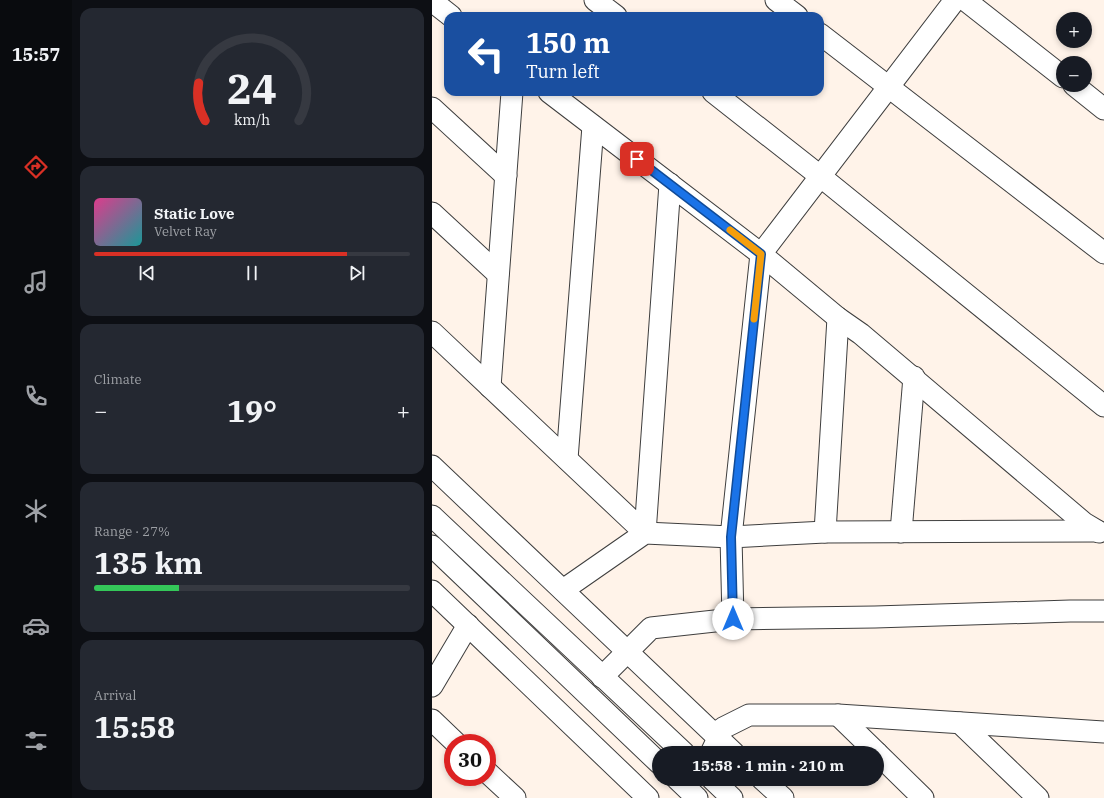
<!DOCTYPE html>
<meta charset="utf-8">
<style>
:root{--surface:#171b24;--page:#242831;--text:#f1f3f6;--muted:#9ea1a6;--line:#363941;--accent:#d93025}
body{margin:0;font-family:"IBM Plex Serif",serif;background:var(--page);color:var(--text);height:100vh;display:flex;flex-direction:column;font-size:15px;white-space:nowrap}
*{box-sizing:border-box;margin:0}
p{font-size:13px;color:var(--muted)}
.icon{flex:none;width:22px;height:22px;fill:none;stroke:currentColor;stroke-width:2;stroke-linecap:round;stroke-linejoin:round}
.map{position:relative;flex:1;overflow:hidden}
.panel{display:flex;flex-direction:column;gap:8px;padding:8px;background:#0d0f14;width:360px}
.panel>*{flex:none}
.banner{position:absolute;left:12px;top:12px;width:380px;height:84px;border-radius:12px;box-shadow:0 2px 6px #0003;background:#1a4fa0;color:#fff;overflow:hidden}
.buttons{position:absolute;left:624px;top:12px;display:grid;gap:8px}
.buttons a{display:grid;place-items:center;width:36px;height:36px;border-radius:50%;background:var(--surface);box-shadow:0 2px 6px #0003;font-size:20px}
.speed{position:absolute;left:12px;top:734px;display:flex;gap:8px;font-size:20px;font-weight:700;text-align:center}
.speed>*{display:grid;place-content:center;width:52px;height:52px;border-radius:50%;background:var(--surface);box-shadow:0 2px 6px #0003;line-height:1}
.speed .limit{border:6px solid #d22;background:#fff;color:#111}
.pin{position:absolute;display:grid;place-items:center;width:34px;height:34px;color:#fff;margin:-17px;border-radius:8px;box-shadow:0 2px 6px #0006}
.me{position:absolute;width:44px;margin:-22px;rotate:0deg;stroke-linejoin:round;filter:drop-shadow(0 0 3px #0008)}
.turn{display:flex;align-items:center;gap:14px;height:84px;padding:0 16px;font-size:18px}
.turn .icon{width:52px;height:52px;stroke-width:2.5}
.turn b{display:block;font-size:28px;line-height:34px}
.big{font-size:30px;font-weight:700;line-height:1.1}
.panel .tile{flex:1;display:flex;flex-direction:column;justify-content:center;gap:6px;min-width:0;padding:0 14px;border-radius:12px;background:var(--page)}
.panel .dial{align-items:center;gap:0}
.dial svg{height:104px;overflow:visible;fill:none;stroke:var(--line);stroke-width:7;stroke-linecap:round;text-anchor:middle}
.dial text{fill:var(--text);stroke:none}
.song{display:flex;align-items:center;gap:12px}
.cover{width:48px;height:48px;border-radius:6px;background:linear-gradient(135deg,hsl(330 70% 55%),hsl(180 70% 35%))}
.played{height:4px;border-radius:2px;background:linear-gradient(90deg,var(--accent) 80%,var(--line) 80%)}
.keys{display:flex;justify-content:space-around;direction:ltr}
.heat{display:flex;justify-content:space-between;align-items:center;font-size:22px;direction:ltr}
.charge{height:6px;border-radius:3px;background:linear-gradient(90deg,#34c759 27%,var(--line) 0)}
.trip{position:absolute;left:220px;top:746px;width:232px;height:40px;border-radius:20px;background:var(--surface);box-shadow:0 2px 6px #0003;font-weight:700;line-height:40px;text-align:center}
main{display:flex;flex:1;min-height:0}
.menu{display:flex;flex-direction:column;width:72px;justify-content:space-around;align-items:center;background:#090b0e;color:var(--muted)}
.menu .icon{width:28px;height:28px}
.menu .on{color:var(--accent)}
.menu b{font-size:18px;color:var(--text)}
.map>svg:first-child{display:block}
</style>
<main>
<nav class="menu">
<b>15:57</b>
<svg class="icon on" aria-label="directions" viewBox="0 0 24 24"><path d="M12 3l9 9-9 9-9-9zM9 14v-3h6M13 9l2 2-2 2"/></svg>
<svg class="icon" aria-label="music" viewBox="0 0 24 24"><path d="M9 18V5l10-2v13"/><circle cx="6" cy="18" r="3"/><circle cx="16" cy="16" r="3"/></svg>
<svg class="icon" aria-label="phone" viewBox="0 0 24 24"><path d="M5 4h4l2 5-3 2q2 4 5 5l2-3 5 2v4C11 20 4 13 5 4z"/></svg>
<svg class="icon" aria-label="climate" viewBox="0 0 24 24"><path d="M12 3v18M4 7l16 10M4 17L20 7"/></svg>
<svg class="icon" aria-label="car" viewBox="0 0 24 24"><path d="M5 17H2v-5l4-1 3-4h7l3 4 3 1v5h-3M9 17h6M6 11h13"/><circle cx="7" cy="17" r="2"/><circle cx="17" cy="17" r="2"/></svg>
<svg class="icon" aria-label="filters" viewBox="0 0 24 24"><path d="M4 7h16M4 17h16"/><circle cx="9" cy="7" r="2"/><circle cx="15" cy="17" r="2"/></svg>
</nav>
<section class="panel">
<div class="tile dial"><svg viewBox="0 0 100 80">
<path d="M14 69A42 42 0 1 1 86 69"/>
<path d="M14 69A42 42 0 0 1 9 40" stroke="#d93025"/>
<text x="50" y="56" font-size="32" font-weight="700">24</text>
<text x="50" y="72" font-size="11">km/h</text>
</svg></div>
<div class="tile">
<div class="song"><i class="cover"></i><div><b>Static Love</b><p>Velvet Ray</p></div></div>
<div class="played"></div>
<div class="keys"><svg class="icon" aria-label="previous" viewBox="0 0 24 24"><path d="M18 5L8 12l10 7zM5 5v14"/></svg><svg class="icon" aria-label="pause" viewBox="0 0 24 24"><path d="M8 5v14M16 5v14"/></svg><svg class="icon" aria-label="next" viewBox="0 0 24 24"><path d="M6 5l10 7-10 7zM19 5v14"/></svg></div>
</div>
<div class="tile"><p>Climate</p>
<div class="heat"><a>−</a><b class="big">19°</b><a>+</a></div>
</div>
<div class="tile"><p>Range · 27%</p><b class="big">135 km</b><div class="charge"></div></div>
<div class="tile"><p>Arrival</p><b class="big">15:58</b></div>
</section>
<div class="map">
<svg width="672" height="798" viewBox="0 0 672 798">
<rect width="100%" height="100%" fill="#fff3e9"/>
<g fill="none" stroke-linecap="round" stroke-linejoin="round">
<!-- minor casing -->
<g stroke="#3e3e3e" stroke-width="23">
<g id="minor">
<polyline points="163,0 184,16"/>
<polyline points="344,0 365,16"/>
<polyline points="533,0 631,77"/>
<polyline points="0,1 19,16"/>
<polyline points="388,34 672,253"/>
<polyline points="642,85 672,109"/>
<polyline points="117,92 329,254 406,318 429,334 652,523 667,532"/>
<polyline points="281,92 388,176 672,406"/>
<polyline points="0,108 74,176"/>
<polyline points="0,213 66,274"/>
<polyline points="0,332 213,533 238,184"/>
<polyline points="58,387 80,92"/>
<polyline points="135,459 161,126"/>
<polyline points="0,466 302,753"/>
<polyline points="0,516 252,753"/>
<polyline points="665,531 393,532 299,537 301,619 443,617 638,611 672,611"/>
<polyline points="393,532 406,318"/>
<polyline points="469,532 482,377"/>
<polyline points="0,546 227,763"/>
<polyline points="131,590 213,533 299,537 329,254 523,0"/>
<polyline points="0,591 216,798"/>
<polyline points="170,677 219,628 301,619"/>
<polyline points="0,686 36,625"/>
<polyline points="406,715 445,753"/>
<polyline points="0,720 24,743"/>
<polyline points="528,723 606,798"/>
<polyline points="279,753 291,728 317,715 406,715 672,732"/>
<polyline points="445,753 491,798"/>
<polyline points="55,772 83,798"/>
<polyline points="245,779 265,798"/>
<polyline points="280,779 300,798"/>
<polyline points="330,779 351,798"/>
</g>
</g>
<!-- minor -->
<use href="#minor" stroke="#fff" stroke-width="21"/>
</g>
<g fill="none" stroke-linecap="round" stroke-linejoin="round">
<!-- route casing -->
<g stroke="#114b97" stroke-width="10">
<polyline id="route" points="205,159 329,254 299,537 301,619"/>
</g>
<!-- route -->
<use href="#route" stroke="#1a73e8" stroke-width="7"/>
<!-- slow -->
<polyline stroke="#f59e0b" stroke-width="7" points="298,230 329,254 322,319"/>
</g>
</svg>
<div class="buttons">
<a>+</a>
<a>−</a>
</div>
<div class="speed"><div class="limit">30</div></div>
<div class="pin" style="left:205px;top:159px;background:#d93025"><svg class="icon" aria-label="arrive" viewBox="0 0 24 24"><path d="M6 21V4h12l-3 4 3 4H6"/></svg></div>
<svg class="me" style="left:301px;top:619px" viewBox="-20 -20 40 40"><circle r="19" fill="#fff"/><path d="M0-13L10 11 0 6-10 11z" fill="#1a73e8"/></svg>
<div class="trip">15:58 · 1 min · 210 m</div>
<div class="banner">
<div class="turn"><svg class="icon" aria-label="left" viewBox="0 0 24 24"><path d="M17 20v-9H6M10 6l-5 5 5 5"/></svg><div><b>150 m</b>Turn left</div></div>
</div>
</div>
</main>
